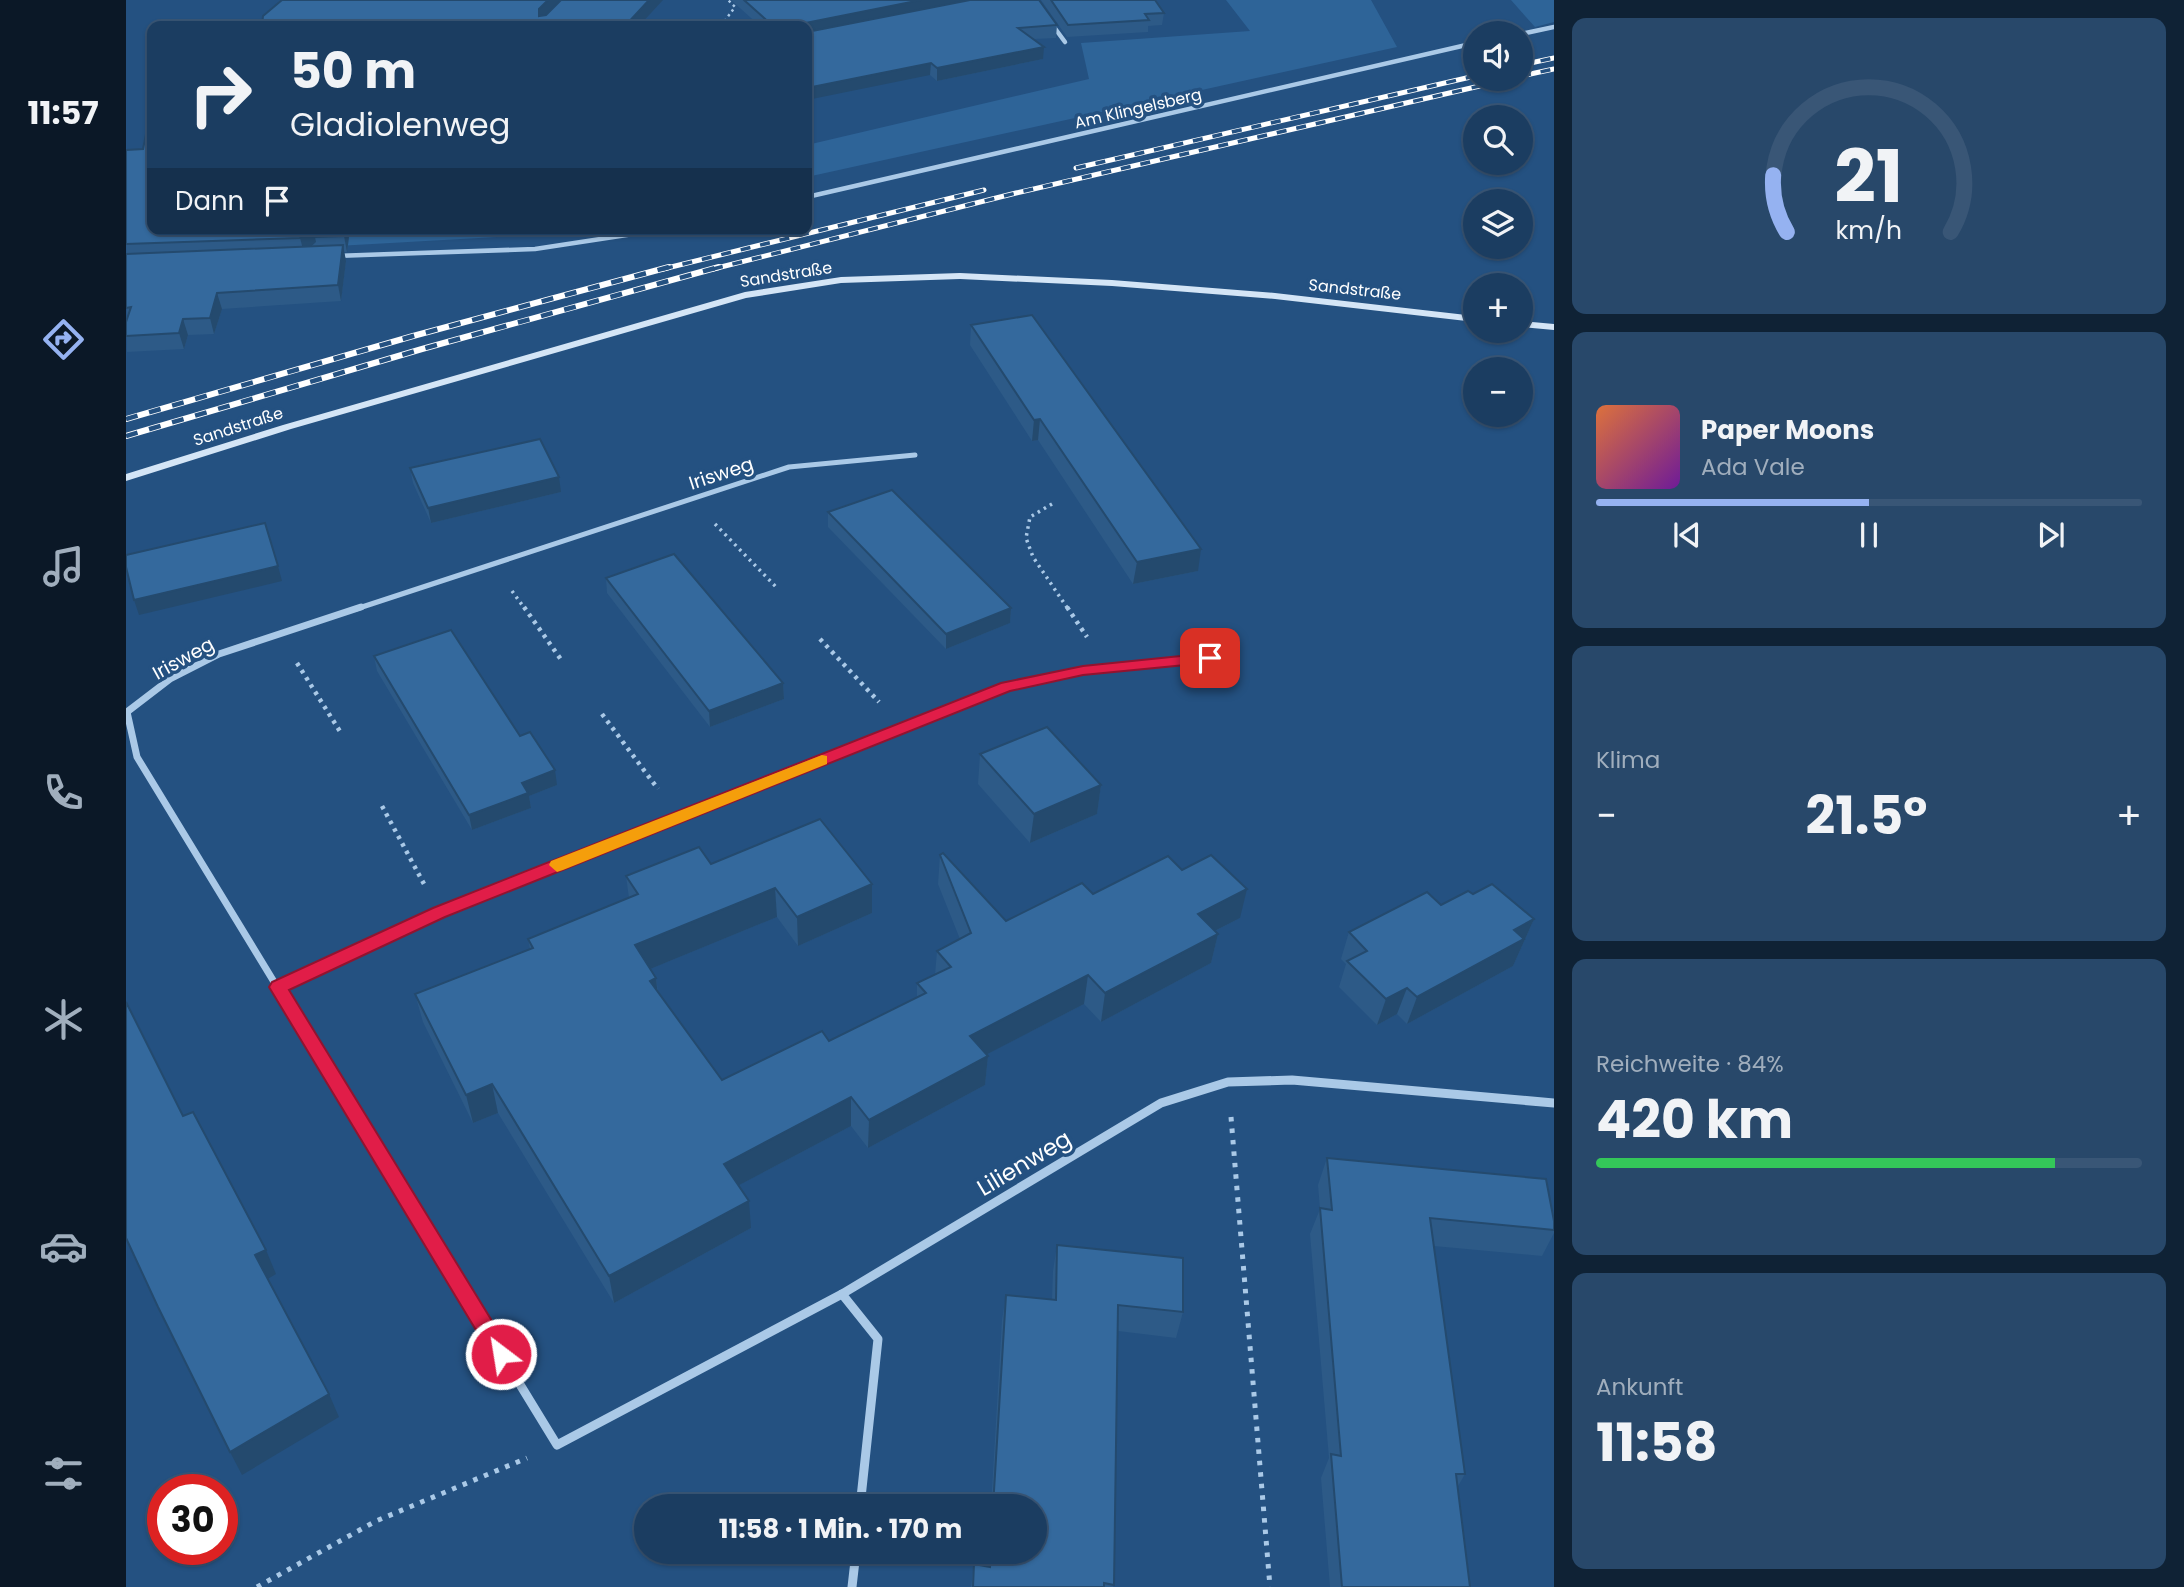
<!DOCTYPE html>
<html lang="de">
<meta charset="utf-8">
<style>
:root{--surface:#1b3d61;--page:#28486a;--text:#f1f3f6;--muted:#a0aebd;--line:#395676;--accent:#95b2f1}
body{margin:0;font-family:Poppins,sans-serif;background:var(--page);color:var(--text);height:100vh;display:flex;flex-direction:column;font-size:26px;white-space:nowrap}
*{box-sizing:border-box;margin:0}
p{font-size:23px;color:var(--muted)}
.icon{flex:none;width:38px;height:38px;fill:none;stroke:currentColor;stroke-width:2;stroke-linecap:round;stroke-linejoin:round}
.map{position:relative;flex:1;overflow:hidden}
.sheet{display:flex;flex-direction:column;gap:18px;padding:18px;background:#0f2235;width:630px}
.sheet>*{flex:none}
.banner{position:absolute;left:21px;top:21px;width:665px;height:214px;border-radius:14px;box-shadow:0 2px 5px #0004,0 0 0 2px var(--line);background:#1b3d61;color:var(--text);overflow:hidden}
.fabs{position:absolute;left:1337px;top:21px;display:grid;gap:14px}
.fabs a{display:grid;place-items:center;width:70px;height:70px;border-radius:50%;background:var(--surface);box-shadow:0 2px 5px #0004,0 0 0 2px var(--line);font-size:35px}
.speed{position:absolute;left:21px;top:1474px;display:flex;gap:14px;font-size:35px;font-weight:700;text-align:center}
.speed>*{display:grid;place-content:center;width:91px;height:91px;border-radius:50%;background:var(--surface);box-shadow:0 2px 5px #0004,0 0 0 2px var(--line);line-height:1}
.speed .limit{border:10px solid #d22;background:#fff;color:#111}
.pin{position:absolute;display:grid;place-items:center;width:60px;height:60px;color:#fff;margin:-30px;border-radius:14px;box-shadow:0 4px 10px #0006}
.me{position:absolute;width:77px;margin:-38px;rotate:329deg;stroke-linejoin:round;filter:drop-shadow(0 0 5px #0008)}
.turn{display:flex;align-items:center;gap:24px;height:147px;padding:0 28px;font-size:32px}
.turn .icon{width:91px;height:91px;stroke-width:2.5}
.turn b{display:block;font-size:49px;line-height:60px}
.then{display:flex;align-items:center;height:66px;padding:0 28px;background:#0003;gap:14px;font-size:26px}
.big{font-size:52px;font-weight:700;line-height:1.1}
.sheet .widget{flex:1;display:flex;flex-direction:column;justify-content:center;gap:10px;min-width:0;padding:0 24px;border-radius:14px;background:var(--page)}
.sheet .dial{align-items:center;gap:0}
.dial svg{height:182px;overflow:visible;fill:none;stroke:var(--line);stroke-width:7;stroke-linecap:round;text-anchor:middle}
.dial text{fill:var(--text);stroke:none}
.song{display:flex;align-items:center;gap:21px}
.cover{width:84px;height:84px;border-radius:10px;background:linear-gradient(135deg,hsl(20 70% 55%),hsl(280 70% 35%))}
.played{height:7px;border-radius:4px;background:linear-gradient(90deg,var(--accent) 50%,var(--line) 50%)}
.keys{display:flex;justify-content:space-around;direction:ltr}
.heat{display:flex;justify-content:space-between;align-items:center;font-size:38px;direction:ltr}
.charge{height:10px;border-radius:5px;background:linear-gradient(90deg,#34c759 84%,var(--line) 0)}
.trip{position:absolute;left:508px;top:1494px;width:413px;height:70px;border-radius:35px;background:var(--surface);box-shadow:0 2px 5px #0004,0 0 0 2px var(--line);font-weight:700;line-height:70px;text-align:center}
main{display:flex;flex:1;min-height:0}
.tab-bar{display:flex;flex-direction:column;width:126px;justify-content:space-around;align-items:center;background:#0b1827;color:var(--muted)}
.tab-bar .icon{width:49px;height:49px}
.tab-bar .on{color:var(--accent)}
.tab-bar b{font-size:32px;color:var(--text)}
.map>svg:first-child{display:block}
</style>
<main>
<nav class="tab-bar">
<b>11:57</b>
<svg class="icon on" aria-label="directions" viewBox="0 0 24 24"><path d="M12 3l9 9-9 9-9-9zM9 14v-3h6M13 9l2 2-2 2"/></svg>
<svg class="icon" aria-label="music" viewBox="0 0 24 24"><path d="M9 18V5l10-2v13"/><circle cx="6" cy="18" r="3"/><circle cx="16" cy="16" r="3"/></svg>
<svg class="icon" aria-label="phone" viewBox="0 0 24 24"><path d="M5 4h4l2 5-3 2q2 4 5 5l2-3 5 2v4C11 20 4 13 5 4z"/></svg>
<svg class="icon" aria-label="climate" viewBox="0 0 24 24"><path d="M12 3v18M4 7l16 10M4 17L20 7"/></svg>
<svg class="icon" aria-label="car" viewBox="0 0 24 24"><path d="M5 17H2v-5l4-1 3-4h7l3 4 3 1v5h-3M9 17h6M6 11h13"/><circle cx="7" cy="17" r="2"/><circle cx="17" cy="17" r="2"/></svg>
<svg class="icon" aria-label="filters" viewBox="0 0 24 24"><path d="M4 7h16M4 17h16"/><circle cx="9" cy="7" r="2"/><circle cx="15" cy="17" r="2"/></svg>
</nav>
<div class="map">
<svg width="1428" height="1587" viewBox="0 0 1428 1587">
<rect width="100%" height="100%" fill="#245181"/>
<!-- green -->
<g fill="#2e6498">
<polygon points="1100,0 1245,0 1271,47 681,177 681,145 963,79 955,43 1124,31"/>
<polygon points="1385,0 1428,0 1428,22 1409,27"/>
<polygon points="225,229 446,229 424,234 211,246"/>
</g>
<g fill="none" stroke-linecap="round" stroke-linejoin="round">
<!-- path-far3 -->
<polyline stroke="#aac9e7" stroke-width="2.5" stroke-dasharray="2.5 3.5" stroke-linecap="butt" points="595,26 609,7 602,0"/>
<!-- path-far2 -->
<g stroke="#aac9e7" stroke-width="3.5" stroke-dasharray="2.5 4.5" stroke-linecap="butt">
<polyline points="926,504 904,517 900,538 907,557 942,609"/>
<polyline points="589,524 652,589"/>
<polyline points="386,591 399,609"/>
</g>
<!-- path-far1 -->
<g stroke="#aac9e7" stroke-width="4.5" stroke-dasharray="3.5 5" stroke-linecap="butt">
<polyline points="398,607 436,661"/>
<polyline points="941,607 961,637"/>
<polyline points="694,639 753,702"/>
<polyline points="171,663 215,733"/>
<polyline points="476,714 532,789"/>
<polyline points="256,806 298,884"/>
</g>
<!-- path -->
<g stroke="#aac9e7" stroke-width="5" stroke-dasharray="4.5 7" stroke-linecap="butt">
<polyline points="1105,1117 1144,1587"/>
<polyline points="131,1587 250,1521 401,1458"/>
</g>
<!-- minor-far3 -->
<g stroke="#aac9e7" stroke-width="4.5">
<polyline points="925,23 939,42"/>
<polyline points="1395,34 1428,27"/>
<polyline points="681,197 1349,43"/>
<polyline points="209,256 409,249 540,229"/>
</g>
<!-- minor-far2 -->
<polyline stroke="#aac9e7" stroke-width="5" points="230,609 663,467 789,455"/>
<!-- minor-far1 -->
<g stroke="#aac9e7" stroke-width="7">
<polyline points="152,987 313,913 880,687 957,671 1110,656"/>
<polyline points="184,1041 11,757 1,712 44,679 93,654 235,607"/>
</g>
<!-- minor -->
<g stroke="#aac9e7" stroke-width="9">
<polyline points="183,1039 431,1445 716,1294 1035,1103 1102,1082 1166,1080 1428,1103"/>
<polyline points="716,1294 752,1339 734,1507"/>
<polyline points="726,1587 730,1552"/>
</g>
<!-- secondary -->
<g fill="#d4e5f6" fill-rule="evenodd">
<polygon points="834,273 986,280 1149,293 1349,316 1349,322 1149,299 986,286 834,279 715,283 620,298 165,429 0,481 0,474 157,425 619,292 715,277"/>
<polygon points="1395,321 1428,324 1428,330 1395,327"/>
</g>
<!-- rail-far1 casing -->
<g stroke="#fff" stroke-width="5">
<g id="rail-far1">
<polyline points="1395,65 1428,58"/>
<polyline points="1395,76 1428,69"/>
<polyline points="950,168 1349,76"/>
<polyline points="537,269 858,190"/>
<polyline points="587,269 890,193 1384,79"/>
</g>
</g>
<!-- rail casing -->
<g stroke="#fff" stroke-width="6">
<g id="rail">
<polyline points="0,419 287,336 543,267"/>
<polyline points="0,436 296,349 593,267"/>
</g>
</g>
<!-- rail-far1 -->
<use href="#rail-far1" stroke="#245181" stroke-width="3.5" stroke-dasharray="10" stroke-linecap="butt"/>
<!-- rail -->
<use href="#rail" stroke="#245181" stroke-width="4.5" stroke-dasharray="12" stroke-linecap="butt"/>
</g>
<!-- wall -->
<g fill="#2d5a87">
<polygon points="605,0 913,0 931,25 930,38 908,39 917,59 811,81 804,75 681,26 634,26"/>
<polygon points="915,0 1029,0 1038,13 1036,25 1022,26 1022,32 941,37"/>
<polygon points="17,149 224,229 221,252 218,252 220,261 215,301 96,309 88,334 62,335 58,349 1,352 0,150"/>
<polygon points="845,325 1072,571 1007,584 912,440 906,441 844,345"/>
<polygon points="284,468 435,492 305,523 287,483"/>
<polygon points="702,512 885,608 884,623 820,649 702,527"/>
<polygon points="480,578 657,683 658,699 584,727 481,593"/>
<polygon points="248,656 394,736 431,785 403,796 405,808 346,830 251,671"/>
<polygon points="854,754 975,785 971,814 904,843 852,784"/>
<polygon points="814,855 880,921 967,894 1056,870 1114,918 1089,931 1092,934 1085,963 975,1022 958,1004 861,1054 862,1056 859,1085 742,1148 725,1126 613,1185 625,1228 488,1303 372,1113 347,1123 297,1022 289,994 404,949 402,939 503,898 500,876 585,864 746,913 672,946 651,917 524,969 530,978 532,991 596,1080 703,1041 791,998 791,983 809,975 811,951 834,939 812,884"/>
<polygon points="1347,894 1408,919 1387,966 1281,1024 1271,1014 1251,1025 1213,987 1220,964 1215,959 1223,932 1315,905"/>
<polygon points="1201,1158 1428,1221 1428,1233 1416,1256 1308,1246 1339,1474 1331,1488 1344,1587 1204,1587 1195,1478 1203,1458 1184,1234 1194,1209 1192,1185"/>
<polygon points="931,1245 1057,1312 1050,1338 992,1331 987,1587 845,1587 848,1564 862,1566 863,1552 908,1552 908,1507 865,1507 876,1320 880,1295 926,1300 927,1271"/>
</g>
<!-- shaded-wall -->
<g fill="#244a6e">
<polygon points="422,0 438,0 415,23 413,9"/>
<polygon points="523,0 537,0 513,26 499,26"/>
<polygon points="795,0 855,0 681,35 681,26 678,26 680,23"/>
<polygon points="918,47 917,59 811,81 811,68"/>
<polygon points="805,63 804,75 681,100 681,88"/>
<polygon points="183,229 203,229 189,237 190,242 178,253 174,238"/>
<polygon points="219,229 224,229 221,252 218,236"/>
<polygon points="217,245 220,261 215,301 212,285"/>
<polygon points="91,293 96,309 88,334 84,318"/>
<polygon points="57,319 62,335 58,349 53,333"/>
<polygon points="914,419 912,440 906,441 908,420"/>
<polygon points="433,477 435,492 305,523 302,508"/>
<polygon points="1075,549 1072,571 1007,584 1011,562"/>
<polygon points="152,566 156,581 13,615 8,600"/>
<polygon points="885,608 884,623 820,649 820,634"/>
<polygon points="657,683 658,699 584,727 583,711"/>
<polygon points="429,770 431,785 403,796 405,808 346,830 343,815 396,783"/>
<polygon points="975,785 971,814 904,843 908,814"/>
<polygon points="746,884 746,913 672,946 671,917"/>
<polygon points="649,888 651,917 512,974 509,945"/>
<polygon points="1121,889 1114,918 1065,943 1072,914"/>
<polygon points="1408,919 1387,966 1281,1024 1291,997 1388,930"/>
<polygon points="1092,934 1085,963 975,1022 979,993"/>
<polygon points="962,975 958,1004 842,1064 844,1036"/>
<polygon points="530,978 533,1007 524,981"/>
<polygon points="1281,988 1271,1014 1251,1025 1260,999"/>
<polygon points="862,1056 859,1085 742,1148 743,1120"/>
<polygon points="366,1084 372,1113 347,1123 340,1095"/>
<polygon points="725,1097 725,1126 600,1192 598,1164"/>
<polygon points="623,1201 625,1228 488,1303 483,1276"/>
<polygon points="140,1250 150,1274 140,1280 129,1255"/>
<polygon points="203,1394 213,1417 116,1475 104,1452"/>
</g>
<!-- building -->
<g fill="#34699d" stroke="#244a6e" stroke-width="2">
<polygon points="156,0 422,0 413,9 413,16 420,15 435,0 523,0 499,26 136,26 137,16"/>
<polygon points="618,0 795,0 680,23 678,26 647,26"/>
<polygon points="844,0 913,0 931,25 892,28 918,47 811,68 805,63 681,88 681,32"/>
<polygon points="925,0 1029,0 1038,13 1019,14 1023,20 942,25"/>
<polygon points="26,105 26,229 183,229 174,238 0,244 0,150 17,149"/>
<polygon points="196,229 219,229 218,236 189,237"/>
<polygon points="217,245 212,285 91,293 84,318 57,319 53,333 0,336 0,322 5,307 0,308 0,254"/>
<polygon points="906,315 1075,549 1011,562 914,419 908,420 845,325"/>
<polygon points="414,439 433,477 302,508 284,468"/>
<polygon points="766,490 885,608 820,634 702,512"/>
<polygon points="139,523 152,566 8,600 0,567 0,555"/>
<polygon points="548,554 657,683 583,711 480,578"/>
<polygon points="325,630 394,736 404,732 429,770 396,783 402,793 343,815 248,656"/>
<polygon points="921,727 975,785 908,814 854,754"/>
<polygon points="694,819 746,884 671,917 649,888 509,945 530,978 524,981 596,1080 696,1031 703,1041 800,993 791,983 825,967 811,951 845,933 814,855 817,853 880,921 956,883 967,894 1042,856 1056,870 1085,855 1121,889 1072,914 1092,934 979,993 962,975 844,1036 862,1056 743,1120 725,1097 598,1164 623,1201 483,1276 366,1084 340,1095 289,994 407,948 402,939 512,894 500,876 573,847 585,864"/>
<polygon points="1366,884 1408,919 1388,930 1398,939 1291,997 1281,988 1260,999 1221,961 1241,951 1223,932 1301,892 1315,905 1342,891 1347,894"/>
<polygon points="0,1002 57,1116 67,1112 140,1250 129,1255 203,1394 104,1452 32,1307 0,1238"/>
<polygon points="1201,1158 1420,1179 1428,1221 1428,1230 1304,1218 1339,1474 1330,1474 1344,1587 1216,1587 1205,1454 1215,1456 1194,1208 1206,1210"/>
<polygon points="931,1245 1057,1258 1057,1312 992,1305 988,1585 978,1583 978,1587 847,1587 848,1564 864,1567 865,1552 908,1552 908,1507 867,1507 880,1295 930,1300"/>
</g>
<!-- route -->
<polygon fill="#e11d48" stroke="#92132f" stroke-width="2" points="1084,653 1092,658 1090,662 957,675 884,691 319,917 163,990 382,1347 385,1354 382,1360 375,1363 368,1360 146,992 143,987 146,982 307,908 875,683 957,666"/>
<!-- slow -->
<polygon fill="#f59e0b" points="696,755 701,756 701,764 437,870 431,872 423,865 425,861"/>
<g text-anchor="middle" stroke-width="7" stroke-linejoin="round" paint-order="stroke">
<!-- far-street labels -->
<g font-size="16" fill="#fff" stroke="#245181">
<text transform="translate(1012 108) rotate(-13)" y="6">Am Klingelsberg</text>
<text transform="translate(660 274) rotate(-9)" y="6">Sandstraße</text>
<text transform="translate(1229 289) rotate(6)" y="6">Sandstraße</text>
<text transform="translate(112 426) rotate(-18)" y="6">Sandstraße</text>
</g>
<!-- street labels -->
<g font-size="19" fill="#fff" stroke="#245181">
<text transform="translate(595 473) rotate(-18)" y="7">Irisweg</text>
<text transform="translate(57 658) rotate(-29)" y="7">Irisweg</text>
</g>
<!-- near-street labels -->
<g font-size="23" fill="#fff" stroke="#245181">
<text transform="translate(898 1163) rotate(-31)" y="8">Lilienweg</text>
</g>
</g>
</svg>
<div class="fabs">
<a><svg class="icon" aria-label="sound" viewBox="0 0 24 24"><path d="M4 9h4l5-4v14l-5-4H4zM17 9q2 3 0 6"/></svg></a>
<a><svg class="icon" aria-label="search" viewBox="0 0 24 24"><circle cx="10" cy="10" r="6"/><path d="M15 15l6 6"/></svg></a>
<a><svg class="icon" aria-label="layers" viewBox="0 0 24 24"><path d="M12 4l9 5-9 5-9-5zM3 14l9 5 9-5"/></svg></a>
<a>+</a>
<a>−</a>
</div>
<div class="speed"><div class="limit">30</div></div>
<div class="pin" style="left:1084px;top:658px;background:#d93025"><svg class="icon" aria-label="arrive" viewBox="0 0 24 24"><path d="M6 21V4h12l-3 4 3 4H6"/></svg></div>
<svg class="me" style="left:375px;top:1354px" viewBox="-20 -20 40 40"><circle r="17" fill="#e11d48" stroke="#fff" stroke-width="3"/><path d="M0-11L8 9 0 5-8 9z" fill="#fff"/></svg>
<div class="trip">11:58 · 1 Min. · 170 m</div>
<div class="banner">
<div class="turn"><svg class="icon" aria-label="right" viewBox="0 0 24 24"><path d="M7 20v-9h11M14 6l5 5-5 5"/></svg><div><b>50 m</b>Gladiolenweg</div></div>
<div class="then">Dann<svg class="icon" aria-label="arrive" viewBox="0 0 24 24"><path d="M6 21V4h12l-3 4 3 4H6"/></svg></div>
</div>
</div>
<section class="sheet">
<div class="widget dial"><svg viewBox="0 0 100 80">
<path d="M14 69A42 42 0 1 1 86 69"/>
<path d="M14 69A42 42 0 0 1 8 44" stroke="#95b2f1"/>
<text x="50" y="56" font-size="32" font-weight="700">21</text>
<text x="50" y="72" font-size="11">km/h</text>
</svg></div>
<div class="widget">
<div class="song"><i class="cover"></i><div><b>Paper Moons</b><p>Ada Vale</p></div></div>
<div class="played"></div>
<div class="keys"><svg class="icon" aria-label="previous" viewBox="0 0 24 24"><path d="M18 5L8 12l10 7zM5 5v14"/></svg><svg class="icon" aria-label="pause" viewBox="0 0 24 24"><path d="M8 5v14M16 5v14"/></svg><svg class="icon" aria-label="next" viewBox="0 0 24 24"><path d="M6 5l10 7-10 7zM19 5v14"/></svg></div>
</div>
<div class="widget"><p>Klima</p>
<div class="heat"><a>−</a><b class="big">21.5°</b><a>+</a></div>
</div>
<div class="widget"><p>Reichweite · 84%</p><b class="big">420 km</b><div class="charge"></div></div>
<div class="widget"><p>Ankunft</p><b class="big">11:58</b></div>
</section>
</main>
